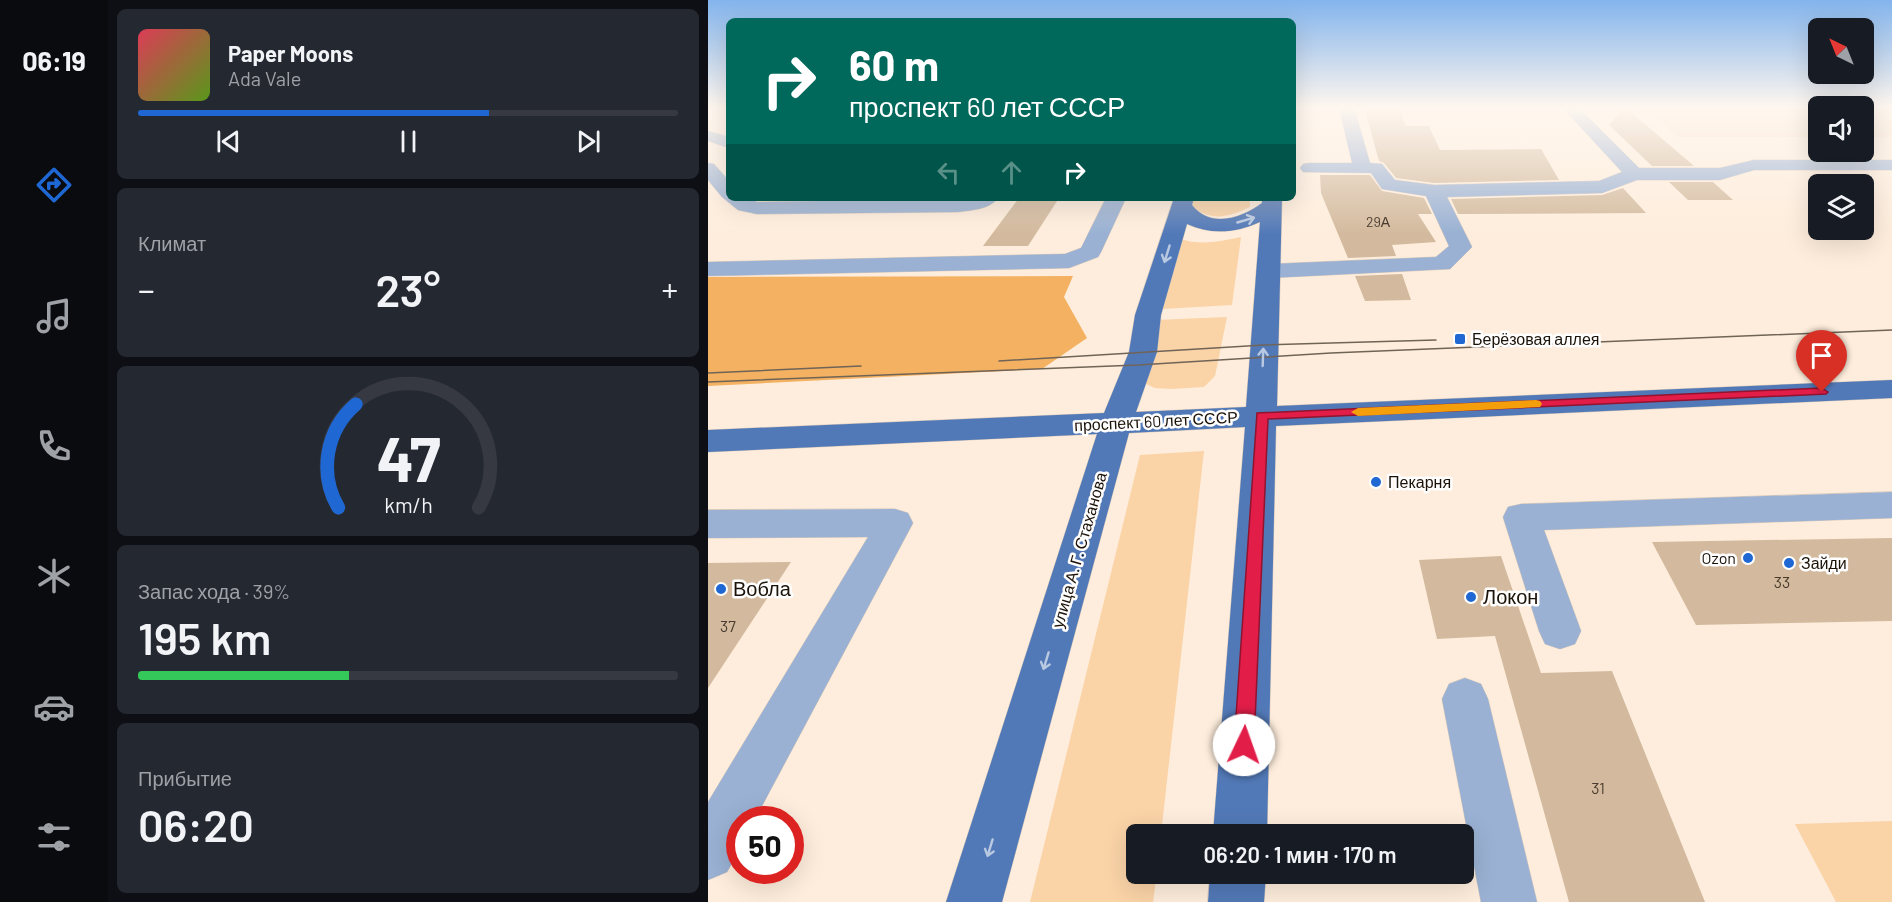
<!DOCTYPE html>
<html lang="ru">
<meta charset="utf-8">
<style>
:root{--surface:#171b24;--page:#242831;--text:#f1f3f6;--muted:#9ea1a6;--line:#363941;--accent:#1f67d2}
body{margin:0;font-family:Barlow,sans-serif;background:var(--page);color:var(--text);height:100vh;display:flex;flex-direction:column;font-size:22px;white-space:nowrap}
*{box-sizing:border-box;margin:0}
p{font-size:20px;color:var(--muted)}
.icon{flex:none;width:33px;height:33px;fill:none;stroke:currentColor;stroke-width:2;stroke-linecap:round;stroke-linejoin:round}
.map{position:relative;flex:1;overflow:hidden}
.side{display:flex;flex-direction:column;gap:9px;padding:9px;background:#0d0f14;width:600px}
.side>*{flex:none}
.hud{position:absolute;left:18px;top:18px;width:570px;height:183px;border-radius:9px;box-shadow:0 6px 24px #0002;background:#00695c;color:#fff;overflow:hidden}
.needle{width:39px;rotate:317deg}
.buttons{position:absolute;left:1100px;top:18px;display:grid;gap:12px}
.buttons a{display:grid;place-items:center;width:66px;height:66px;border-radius:9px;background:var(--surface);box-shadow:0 6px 24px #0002;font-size:30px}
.speed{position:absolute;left:18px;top:806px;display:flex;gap:12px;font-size:30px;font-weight:700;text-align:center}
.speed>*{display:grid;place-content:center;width:78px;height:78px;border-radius:50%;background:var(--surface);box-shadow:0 6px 24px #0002;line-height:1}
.speed .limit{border:9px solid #d22;background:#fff;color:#111}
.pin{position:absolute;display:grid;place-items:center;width:51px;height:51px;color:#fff;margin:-62px -26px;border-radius:50% 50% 50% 0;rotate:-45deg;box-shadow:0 0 6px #0007}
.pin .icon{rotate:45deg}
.me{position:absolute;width:66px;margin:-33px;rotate:3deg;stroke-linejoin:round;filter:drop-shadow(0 0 4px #0008)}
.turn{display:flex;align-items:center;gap:21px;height:126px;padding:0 24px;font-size:27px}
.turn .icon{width:78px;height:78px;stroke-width:2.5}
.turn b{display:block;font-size:42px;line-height:51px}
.lanes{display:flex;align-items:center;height:57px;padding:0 24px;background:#0003;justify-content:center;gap:30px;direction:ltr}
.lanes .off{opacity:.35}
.big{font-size:45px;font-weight:600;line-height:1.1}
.side .card{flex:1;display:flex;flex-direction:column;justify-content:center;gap:9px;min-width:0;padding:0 21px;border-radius:9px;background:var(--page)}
.side .dial{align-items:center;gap:0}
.dial svg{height:156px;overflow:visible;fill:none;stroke:var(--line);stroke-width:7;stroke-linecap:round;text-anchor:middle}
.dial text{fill:var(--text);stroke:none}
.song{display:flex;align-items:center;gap:18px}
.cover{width:72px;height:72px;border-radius:9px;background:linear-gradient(135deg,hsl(350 70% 55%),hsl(90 70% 35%))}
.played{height:6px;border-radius:3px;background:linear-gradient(90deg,var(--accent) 65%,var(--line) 65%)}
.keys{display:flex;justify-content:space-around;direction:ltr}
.heat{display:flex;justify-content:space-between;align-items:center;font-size:33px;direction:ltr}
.charge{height:9px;border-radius:4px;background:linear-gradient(90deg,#34c759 39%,var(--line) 0)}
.trip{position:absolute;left:418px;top:824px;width:348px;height:60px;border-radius:9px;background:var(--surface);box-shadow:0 6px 24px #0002;font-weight:600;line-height:60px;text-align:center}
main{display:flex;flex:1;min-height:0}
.dock{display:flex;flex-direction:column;width:108px;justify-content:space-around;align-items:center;background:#090b0e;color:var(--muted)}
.dock .icon{width:42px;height:42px}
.dock .selected{color:var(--accent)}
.dock b{font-size:27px;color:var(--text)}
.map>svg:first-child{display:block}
</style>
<main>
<nav class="dock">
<b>06:19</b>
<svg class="icon selected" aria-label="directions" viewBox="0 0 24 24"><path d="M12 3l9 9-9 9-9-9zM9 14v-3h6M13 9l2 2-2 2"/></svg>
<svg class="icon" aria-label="music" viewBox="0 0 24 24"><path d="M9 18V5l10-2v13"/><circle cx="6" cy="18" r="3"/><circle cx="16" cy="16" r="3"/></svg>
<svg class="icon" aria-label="phone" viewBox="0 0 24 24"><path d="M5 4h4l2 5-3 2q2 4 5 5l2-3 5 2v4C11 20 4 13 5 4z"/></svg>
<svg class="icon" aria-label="climate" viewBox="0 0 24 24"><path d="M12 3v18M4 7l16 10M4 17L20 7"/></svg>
<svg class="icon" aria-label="car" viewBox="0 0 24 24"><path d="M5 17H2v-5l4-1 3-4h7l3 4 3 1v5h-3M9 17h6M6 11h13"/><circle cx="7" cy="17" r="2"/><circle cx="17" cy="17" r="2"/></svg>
<svg class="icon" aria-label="filters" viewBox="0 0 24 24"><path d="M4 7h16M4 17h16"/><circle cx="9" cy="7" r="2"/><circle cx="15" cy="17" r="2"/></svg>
</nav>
<section class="side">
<div class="card">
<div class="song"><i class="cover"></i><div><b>Paper Moons</b><p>Ada Vale</p></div></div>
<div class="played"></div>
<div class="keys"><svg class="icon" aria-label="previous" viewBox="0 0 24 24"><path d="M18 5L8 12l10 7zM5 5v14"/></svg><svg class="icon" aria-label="pause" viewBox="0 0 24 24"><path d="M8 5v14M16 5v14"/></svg><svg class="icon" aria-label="next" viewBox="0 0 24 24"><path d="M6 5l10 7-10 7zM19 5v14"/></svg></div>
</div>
<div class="card"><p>Климат</p>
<div class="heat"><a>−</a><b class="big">23°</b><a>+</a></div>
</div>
<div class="card dial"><svg viewBox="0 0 100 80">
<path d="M14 69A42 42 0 1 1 86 69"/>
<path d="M14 69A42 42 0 0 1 23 16" stroke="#1f67d2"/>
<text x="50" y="56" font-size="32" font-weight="700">47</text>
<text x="50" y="72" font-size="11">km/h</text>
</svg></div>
<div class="card"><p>Запас хода · 39%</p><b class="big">195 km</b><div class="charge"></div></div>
<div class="card"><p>Прибытие</p><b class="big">06:20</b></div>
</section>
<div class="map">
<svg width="1184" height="902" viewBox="0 0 1184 902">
<rect width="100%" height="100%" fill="#feeddc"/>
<!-- built -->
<g fill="#fbe1c5">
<polygon points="935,107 1110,107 1110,137 970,137"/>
<polygon points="1155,107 1180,107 1184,109 1184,137 1155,137"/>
</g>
<!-- green -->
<g fill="#fad3a7">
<path d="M 484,198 L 542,198 L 542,207 C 518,218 503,222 482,205 Z"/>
<path d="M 533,237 L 524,305 L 454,309 L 473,239 C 492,246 514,241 533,237 Z"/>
<polygon points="519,317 507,376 496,387 463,389 447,388 438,384 448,320"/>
<polygon points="496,451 453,834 429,834 429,873 449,873 445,902 322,902 432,455"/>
<polygon points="1184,821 1184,902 1128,902 1087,824"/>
</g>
<!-- forest -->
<polygon fill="#f3b161" points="365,276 356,297 379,338 334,369 0,386 0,277"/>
<!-- building -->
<g fill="#d3ba9e">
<polygon points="656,107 690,107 698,126 721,126 732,150 833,149 851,180 726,183 688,178 676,163 671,161"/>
<polygon points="917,107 986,166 944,166 901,125"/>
<polygon points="612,175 662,175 674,191 716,198 724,214 710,214 728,242 684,245 688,256 640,258 613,193"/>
<polygon points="961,182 1005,182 1025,200 980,200"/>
<polygon points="915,188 938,213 750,214 743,199 894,195"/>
<polygon points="311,198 351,198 320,246 275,246"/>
<polygon points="694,274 703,300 657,301 647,276"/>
<polygon points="1184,538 1184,621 988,625 944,542"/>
<polygon points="793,556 833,673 904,671 997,902 861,902 787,636 729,639 711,560"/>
<polygon points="83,562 0,688 0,563"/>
</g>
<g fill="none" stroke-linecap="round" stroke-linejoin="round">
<!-- minor casing -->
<g stroke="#dacaba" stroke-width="1">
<g id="minor">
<polygon points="631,107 646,107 662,163 674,164 687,180 726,185 891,181 914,172 854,107 870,107 931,168 1012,168 1046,160 1184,160 1184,170 1046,170 1012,180 929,180 894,193 739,197 764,247 742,269 560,278 552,276 548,271 552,266 560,264 728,257 741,246 718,196 674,189 663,173 595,172 592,168 595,164 601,163 644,163"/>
<polygon points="0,131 21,137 21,148 0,141"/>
<path d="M 0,163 L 6,164 L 21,181 L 21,198 L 39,198 L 49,202 L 290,198 C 281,210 263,210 250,212 L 49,214 L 30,210 L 14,197 L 0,180 Z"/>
<polygon points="398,198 418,198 393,252 390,257 361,268 0,276 0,262 357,254 373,248"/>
<polygon points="1184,492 1184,518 836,530 873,631 867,644 852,649 837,644 831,631 795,517 800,507 813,504"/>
<polygon points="187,509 200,513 205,523 47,819 32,819 32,849 19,872 0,880 0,802 160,537 0,538 0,510"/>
<polygon points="757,678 773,684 780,699 829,902 773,902 734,699 741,684"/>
</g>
</g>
<!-- major casing -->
<g stroke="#dacaba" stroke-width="1">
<g id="major">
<path d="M 466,198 L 486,198 L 484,205 C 502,228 533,219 554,203 L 554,198 L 574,198 L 569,406 L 1184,380 L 1184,398 L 568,426 L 559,834 L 505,834 L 537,427 L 421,433 L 294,902 L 238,902 L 389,434 L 0,452 L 0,430 L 396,413 L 421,352 L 427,315 ZM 552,222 L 538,407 L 428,412 L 449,352 L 453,315 L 479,224 C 503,235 528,233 552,222 Z"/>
<polygon points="502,873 558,873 556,902 500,902"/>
</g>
</g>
<!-- minor -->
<use href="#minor" fill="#9ab1d3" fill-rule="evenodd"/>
<!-- major -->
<use href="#major" fill="#5279b7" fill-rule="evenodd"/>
<!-- tram -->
<g stroke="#706457" stroke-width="1.5">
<polyline points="291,361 556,345 728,340"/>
<polyline points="0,373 153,366"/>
<polyline points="0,382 430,365 623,353 1184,330"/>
</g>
</g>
<!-- one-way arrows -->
<defs><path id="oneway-shaft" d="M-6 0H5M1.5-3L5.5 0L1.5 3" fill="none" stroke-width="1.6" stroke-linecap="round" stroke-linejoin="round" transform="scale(1.5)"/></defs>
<g stroke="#b9c9e2">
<use href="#oneway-shaft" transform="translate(538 220) rotate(-16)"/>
<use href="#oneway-shaft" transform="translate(459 254) rotate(107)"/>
<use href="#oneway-shaft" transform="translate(555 357) rotate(-88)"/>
<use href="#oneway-shaft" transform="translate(338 661) rotate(107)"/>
<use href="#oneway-shaft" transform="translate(282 848) rotate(107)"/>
</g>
<!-- sky -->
<linearGradient id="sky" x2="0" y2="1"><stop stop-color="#83b4ec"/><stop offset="0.46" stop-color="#fff7ef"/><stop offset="1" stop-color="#fff7ef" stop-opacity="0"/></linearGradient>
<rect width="1184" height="234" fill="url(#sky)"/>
<!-- route -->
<polygon fill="#e11d48" stroke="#92132f" stroke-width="1.5" points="1114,388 1120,392 1118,394 560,419 546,745 543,752 536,754 529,752 526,745 549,413"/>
<!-- slow -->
<polygon fill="#f59e0b" points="828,400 832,401 834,404 832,407 650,416 643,412 650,408"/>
<!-- markers -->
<g fill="#1f67d2" stroke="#fefefe" stroke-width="2">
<rect x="746" y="333" width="12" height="12" rx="3"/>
<circle cx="668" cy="482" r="6"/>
<circle cx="1040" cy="558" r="6"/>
<circle cx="1081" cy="563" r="6"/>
<circle cx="13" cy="589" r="6"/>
<circle cx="763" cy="597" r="6"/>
</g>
<g text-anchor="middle" stroke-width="5" stroke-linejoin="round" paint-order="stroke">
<!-- number labels -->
<g font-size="14" fill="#493c2e">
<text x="670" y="227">29А</text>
</g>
<!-- poi labels -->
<g font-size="16" fill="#1b1208" stroke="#fefefe" text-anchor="start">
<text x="764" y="345">Берёзовая аллея</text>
<text x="680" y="488">Пекарня</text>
<text x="1028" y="564" text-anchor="end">Ozon</text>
<text x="1093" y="569">Зайди</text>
</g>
<!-- street labels -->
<g font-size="16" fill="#1b1208" stroke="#fefefe">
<text transform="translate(448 421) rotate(-3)" y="6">проспект 60 лет СССР</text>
<text transform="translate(371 550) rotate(-74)" y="6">улица А. Г. Стаханова</text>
</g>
<!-- near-number labels -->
<g font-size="16" fill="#493c2e">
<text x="1074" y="588">33</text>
<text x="20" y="632">37</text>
<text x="890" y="794">31</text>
</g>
<!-- near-poi labels -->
<g font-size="20" fill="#1b1208" stroke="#fefefe" text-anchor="start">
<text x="25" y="596">Вобла</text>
<text x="775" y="604">Локон</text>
</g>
</g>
</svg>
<div class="buttons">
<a><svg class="needle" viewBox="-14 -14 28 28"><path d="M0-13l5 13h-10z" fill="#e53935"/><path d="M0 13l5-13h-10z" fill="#9ea1a6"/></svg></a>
<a><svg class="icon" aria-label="sound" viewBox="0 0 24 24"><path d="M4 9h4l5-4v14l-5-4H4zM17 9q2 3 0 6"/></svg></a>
<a><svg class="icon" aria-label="layers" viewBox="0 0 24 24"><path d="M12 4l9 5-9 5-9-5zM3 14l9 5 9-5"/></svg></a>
</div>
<div class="speed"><div class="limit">50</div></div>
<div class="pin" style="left:1114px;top:392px;background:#d93025"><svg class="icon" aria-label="arrive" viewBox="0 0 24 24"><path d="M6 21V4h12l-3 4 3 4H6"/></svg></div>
<svg class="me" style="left:536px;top:745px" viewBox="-20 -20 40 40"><circle r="19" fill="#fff"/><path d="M0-13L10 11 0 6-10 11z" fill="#e11d48"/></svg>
<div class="trip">06:20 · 1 мин · 170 m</div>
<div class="hud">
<div class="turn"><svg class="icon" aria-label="right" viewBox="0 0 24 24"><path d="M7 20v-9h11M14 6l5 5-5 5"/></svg><div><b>60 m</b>проспект 60 лет СССР</div></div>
<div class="lanes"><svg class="icon off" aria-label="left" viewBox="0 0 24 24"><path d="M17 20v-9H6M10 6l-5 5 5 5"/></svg><svg class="icon off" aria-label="ahead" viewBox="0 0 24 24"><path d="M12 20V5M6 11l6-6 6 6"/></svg><svg class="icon" aria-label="right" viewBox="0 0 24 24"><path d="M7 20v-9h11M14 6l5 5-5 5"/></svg></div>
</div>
</div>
</main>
